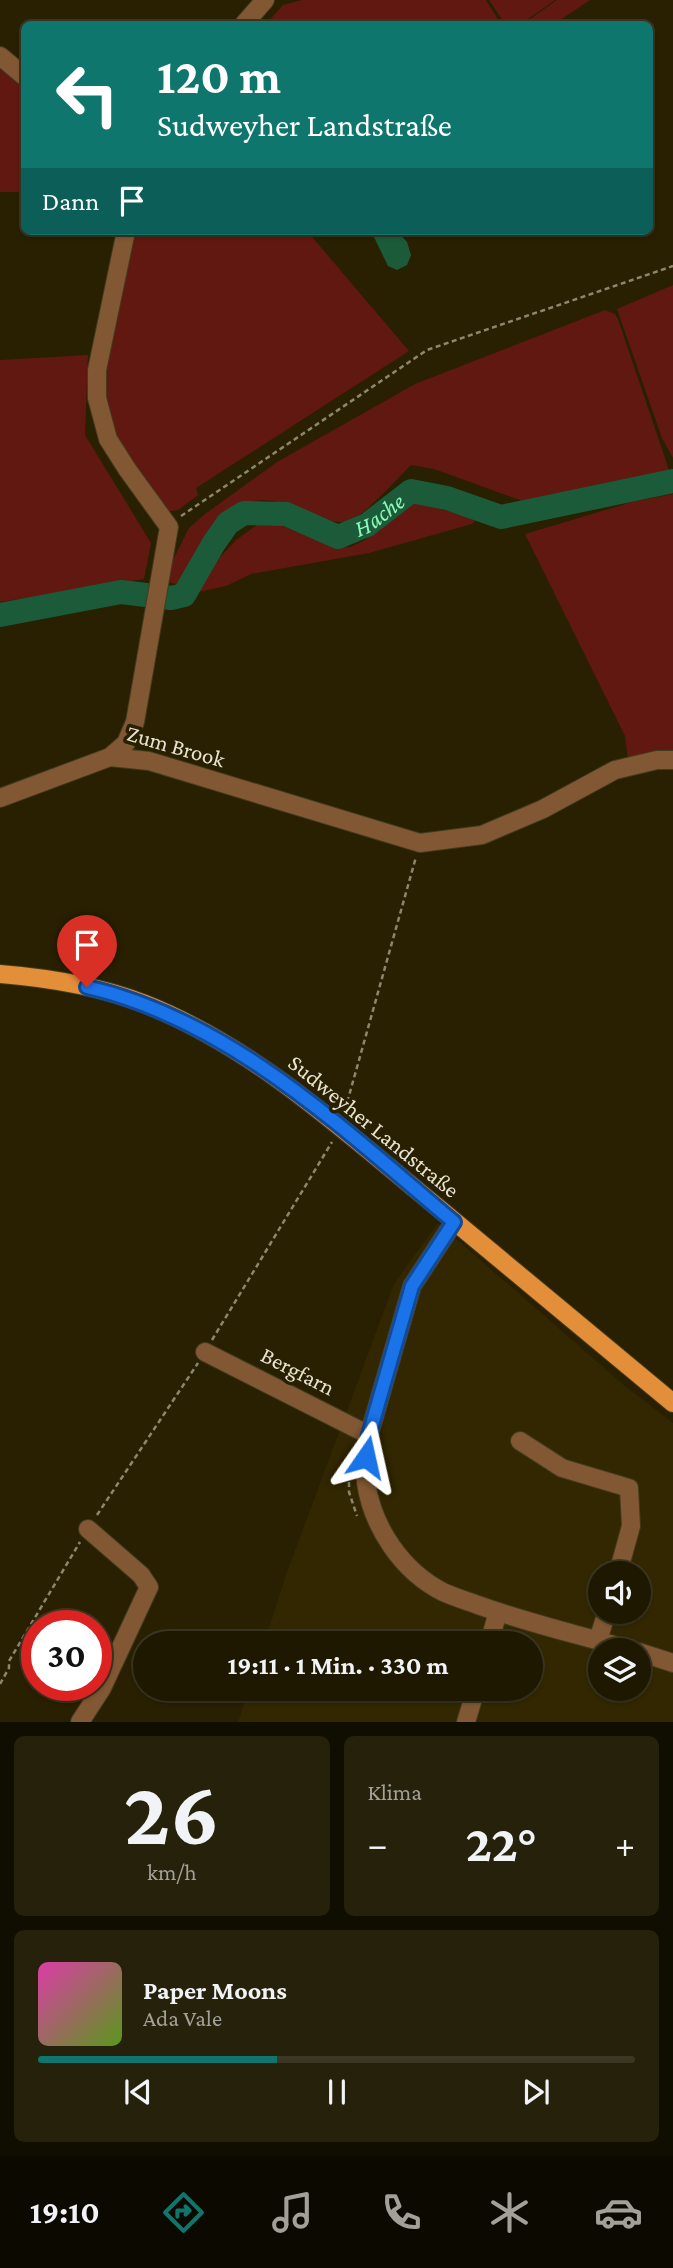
<!DOCTYPE html>
<html lang="de">
<meta charset="utf-8">
<style>
:root{--surface:#1e1801;--page:#26210b;--text:#f1f3f6;--muted:#a1a099;--line:#3c3723;--accent:#0f766e}
body{margin:0;font-family:"Crimson Pro",serif;background:var(--page);color:var(--text);height:100vh;display:flex;flex-direction:column;font-size:26px;white-space:nowrap}
*{box-sizing:border-box;margin:0}
p{font-size:23px;color:var(--muted)}
.icon{flex:none;width:38px;height:38px;fill:none;stroke:currentColor;stroke-width:2;stroke-linecap:round;stroke-linejoin:round}
.map{position:relative;height:1722px;overflow:hidden}
.panel{display:flex;flex-direction:column;gap:14px;padding:14px;background:#100d01;flex:1}
.panel>*{flex:none}
.banner{position:absolute;left:21px;top:21px;width:632px;height:214px;border-radius:10px;box-shadow:0 2px 5px #0004,0 0 0 2px var(--line);background:#0f766e;color:#fff;overflow:hidden}
.buttons{position:absolute;left:588px;top:1561px;display:grid;gap:14px}
.buttons a{display:grid;place-items:center;width:63px;height:63px;border-radius:50%;background:var(--surface);box-shadow:0 2px 5px #0004,0 0 0 2px var(--line);font-size:35px}
.speed{position:absolute;left:21px;top:1610px;display:flex;gap:14px;font-size:35px;font-weight:700;text-align:center}
.speed>*{display:grid;place-content:center;width:91px;height:91px;border-radius:50%;background:var(--surface);box-shadow:0 2px 5px #0004,0 0 0 2px var(--line);line-height:1}
.speed .limit{border:10px solid #d22;background:#fff;color:#111}
.pin{position:absolute;display:grid;place-items:center;width:60px;height:60px;color:#fff;margin:-72px -30px;border-radius:50% 50% 50% 0;rotate:-45deg;box-shadow:0 0 7px #0007}
.pin .icon{rotate:45deg}
.me{position:absolute;width:77px;margin:-38px;rotate:11deg;stroke-linejoin:round;filter:drop-shadow(0 0 5px #0008)}
.turn{display:flex;align-items:center;gap:24px;height:147px;padding:0 21px;font-size:32px}
.turn .icon{width:91px;height:91px;stroke-width:2.5}
.turn b{display:block;font-size:49px;line-height:60px}
.then{display:flex;align-items:center;height:66px;padding:0 21px;background:#0003;gap:14px;font-size:26px}
.big{font-size:52px;font-weight:700;line-height:1.1}
.panel .card{flex:1;display:flex;flex-direction:column;justify-content:center;gap:10px;min-width:0;padding:0 24px;border-radius:10px;background:var(--page)}
.panel .dial{align-items:center;gap:0}
.dial b{font-size:91px;line-height:1}
.song{display:flex;align-items:center;gap:21px}
.cover{width:84px;height:84px;border-radius:10px;background:linear-gradient(135deg,hsl(320 70% 55%),hsl(90 70% 35%))}
.played{height:7px;border-radius:4px;background:linear-gradient(90deg,var(--accent) 40%,var(--line) 40%)}
.keys{display:flex;justify-content:space-around;direction:ltr}
.heat{display:flex;justify-content:space-between;align-items:center;font-size:38px;direction:ltr}
.panel .tiles{flex:1;display:grid;gap:14px;grid-template-columns:1fr 1fr}
.card:last-child{grid-column:span 2}
.trip{position:absolute;left:133px;top:1631px;width:410px;height:70px;border-radius:35px;background:var(--surface);box-shadow:0 2px 5px #0004,0 0 0 2px var(--line);font-weight:700;line-height:70px;text-align:center}
.menu{display:flex;height:112px;justify-content:space-around;align-items:center;background:#0c0a00;color:var(--muted)}
.menu .icon{width:49px;height:49px}
.menu .current{color:var(--accent)}
.menu b{font-size:32px;color:var(--text)}
.map>svg:first-child{display:block}
</style>
<div class="map">
<svg width="673" height="1722" viewBox="0 0 673 1722">
<rect width="100%" height="100%" fill="#282001"/>
<!-- built -->
<path fill="#322700" fill-rule="evenodd" d="M 438,1223 L 626,1387 L 673,1423 L 673,1722 L 238,1722 L 249,1689 L 530,1689 L 530,1643 L 264,1643 L 287,1572 L 394,1284 ZM 600,1573 L 639,1573 L 639,1612 L 600,1612 ZM 600,1650 L 639,1650 L 639,1689 L 600,1689 Z"/>
<!-- green -->
<g fill="#611810">
<polygon points="302,0 486,0 499,21 507,24 266,24 283,5"/>
<polygon points="489,0 555,0 521,24 503,21"/>
<polygon points="557,0 590,0 554,24 523,24"/>
<polygon points="0,64 9,69 24,88 24,192 0,192"/>
<polygon points="135,231 307,231 409,351 196,488 198,495 178,510 165,512 112,430 102,397 104,368"/>
<polygon points="673,285 673,458 662,438 617,309"/>
<path d="M 605,310 L 615,314 L 618,319 L 669,470 L 528,503 L 434,469 L 411,465 C 396,480 368,512 351,520 C 326,532 285,489 247,503 C 209,518 204,559 178,584 L 171,583 L 164,578 L 189,528 L 205,514 L 277,462 L 415,384 Z"/>
<polygon points="88,355 85,435 151,543 144,579 0,602 0,360"/>
<polygon points="673,494 673,756 628,760 625,736 525,534 632,502"/>
<polygon points="415,502 470,517 475,521 472,524 369,553 251,574 226,586 194,593 192,591 192,587 236,540 258,524 273,522 335,548 350,547 365,540"/>
</g>
<!-- water -->
<polygon fill="#1b5b3a" points="371,231 397,231 407,242 411,255 407,265 397,270 388,266"/>
<g fill="none" stroke-linecap="round" stroke-linejoin="round">
<!-- river -->
<path stroke="#1b5b3a" stroke-width="24" id="s1" d="M 0,615 L 121,592 L 171,598 L 184,595 L 214,543 L 228,523 L 244,513 L 286,514 L 338,537 L 367,525 L 411,491 L 447,498 L 501,517 L 673,481"/>
<!-- minor casing -->
<g stroke="#433b1e" stroke-width="20">
<g id="minor">
<polyline points="244,24 265,0"/>
<polyline points="0,56 24,76"/>
<polyline points="110,757 149,761 420,843 482,835 543,809 615,770 657,760 673,760"/>
<polyline points="0,798 110,757 126,743 135,722 169,527 127,469 108,439 97,398 97,370 126,231"/>
<path d="M 454,1222 L 412,1286 L 369,1435 C 367,1450 364,1467 366,1483 C 373,1528 402,1571 443,1592 C 454,1597 467,1601 478,1605 C 528,1623 580,1635 631,1650"/>
<polyline points="205,1352 369,1435"/>
<polyline points="520,1441 562,1468 629,1488 631,1526 618,1573"/>
<polyline points="598,1640 607,1612"/>
<polyline points="489,1643 498,1612"/>
<polyline points="639,1652 673,1663"/>
<polyline points="80,1722 102,1688 149,1587 141,1575 88,1529"/>
<polyline points="466,1722 476,1689"/>
</g>
</g>
<!-- major casing -->
<g stroke="#433b1e" stroke-width="20">
<path id="major" d="M 0,974 C 49,978 99,986 145,1004 C 256,1048 345,1132 436,1206 C 515,1272 594,1337 673,1403"/>
</g>
<!-- path -->
<g stroke="#8d866e" stroke-width="2.5" stroke-dasharray="5 3.5" stroke-linecap="butt">
<polyline points="181,516 427,350 673,266"/>
<polyline points="345,1110 416,857"/>
<polyline points="212,1340 332,1142"/>
<polyline points="349,1482 349,1492 357,1516"/>
<polyline points="97,1515 198,1363"/>
<polyline points="0,1684 9,1668 9,1661 80,1542"/>
</g>
<!-- minor -->
<use href="#minor" stroke="#815833" stroke-width="18"/>
<!-- major -->
<use href="#major" stroke="#e38e39" stroke-width="18"/>
</g>
<g fill="none" stroke-linecap="round" stroke-linejoin="round">
<!-- route casing -->
<g stroke="#114b97" stroke-width="18">
<path id="route" d="M 87,987 C 231,1020 344,1130 454,1222 L 412,1286 L 369,1435 L 366,1457"/>
</g>
<!-- route -->
<use href="#route" stroke="#1a73e8" stroke-width="12"/>
</g>
<g text-anchor="middle" stroke-width="7" stroke-linejoin="round" paint-order="stroke">
<!-- street labels -->
<g font-size="23" fill="#e8e3d1" stroke="#282001">
<text transform="translate(176 746) rotate(16)" y="8">Zum Brook</text>
<text transform="translate(374 1126) rotate(39)" y="8">Sudweyher Landstraße</text>
<text transform="translate(298 1371) rotate(27)" y="8">Bergfarn</text>
</g>
<!-- water labels -->
<g font-size="24" font-style="italic" fill="#8cfab9" stroke="#282001">
<text dy="8" stroke="none"><textPath href="#s1" startOffset="436">Hache</textPath></text>
</g>
</g>
</svg>
<div class="buttons">
<a><svg class="icon" aria-label="sound" viewBox="0 0 24 24"><path d="M4 9h4l5-4v14l-5-4H4zM17 9q2 3 0 6"/></svg></a>
<a><svg class="icon" aria-label="layers" viewBox="0 0 24 24"><path d="M12 4l9 5-9 5-9-5zM3 14l9 5 9-5"/></svg></a>
</div>
<div class="speed"><div class="limit">30</div></div>
<div class="pin" style="left:87px;top:987px;background:#d93025"><svg class="icon" aria-label="arrive" viewBox="0 0 24 24"><path d="M6 21V4h12l-3 4 3 4H6"/></svg></div>
<svg class="me" style="left:366px;top:1457px" viewBox="-20 -20 40 40"><path d="M0-17L14 15 0 8-14 15z" fill="#1a73e8" stroke="#fff" stroke-width="4"/></svg>
<div class="trip">19:11 · 1 Min. · 330 m</div>
<div class="banner">
<div class="turn"><svg class="icon" aria-label="left" viewBox="0 0 24 24"><path d="M17 20v-9H6M10 6l-5 5 5 5"/></svg><div><b>120 m</b>Sudweyher Landstraße</div></div>
<div class="then">Dann<svg class="icon" aria-label="arrive" viewBox="0 0 24 24"><path d="M6 21V4h12l-3 4 3 4H6"/></svg></div>
</div>
</div>
<section class="panel">
<div class="tiles">
<div class="card dial"><b>26</b><p>km/h</p></div>
<div class="card"><p>Klima</p>
<div class="heat"><a>−</a><b class="big">22°</b><a>+</a></div>
</div>
<div class="card">
<div class="song"><i class="cover"></i><div><b>Paper Moons</b><p>Ada Vale</p></div></div>
<div class="played"></div>
<div class="keys"><svg class="icon" aria-label="previous" viewBox="0 0 24 24"><path d="M18 5L8 12l10 7zM5 5v14"/></svg><svg class="icon" aria-label="pause" viewBox="0 0 24 24"><path d="M8 5v14M16 5v14"/></svg><svg class="icon" aria-label="next" viewBox="0 0 24 24"><path d="M6 5l10 7-10 7zM19 5v14"/></svg></div>
</div>
</div>
</section>
<nav class="menu">
<b>19:10</b>
<svg class="icon current" aria-label="directions" viewBox="0 0 24 24"><path d="M12 3l9 9-9 9-9-9zM9 14v-3h6M13 9l2 2-2 2"/></svg>
<svg class="icon" aria-label="music" viewBox="0 0 24 24"><path d="M9 18V5l10-2v13"/><circle cx="6" cy="18" r="3"/><circle cx="16" cy="16" r="3"/></svg>
<svg class="icon" aria-label="phone" viewBox="0 0 24 24"><path d="M5 4h4l2 5-3 2q2 4 5 5l2-3 5 2v4C11 20 4 13 5 4z"/></svg>
<svg class="icon" aria-label="climate" viewBox="0 0 24 24"><path d="M12 3v18M4 7l16 10M4 17L20 7"/></svg>
<svg class="icon" aria-label="car" viewBox="0 0 24 24"><path d="M5 17H2v-5l4-1 3-4h7l3 4 3 1v5h-3M9 17h6M6 11h13"/><circle cx="7" cy="17" r="2"/><circle cx="17" cy="17" r="2"/></svg>
</nav>
